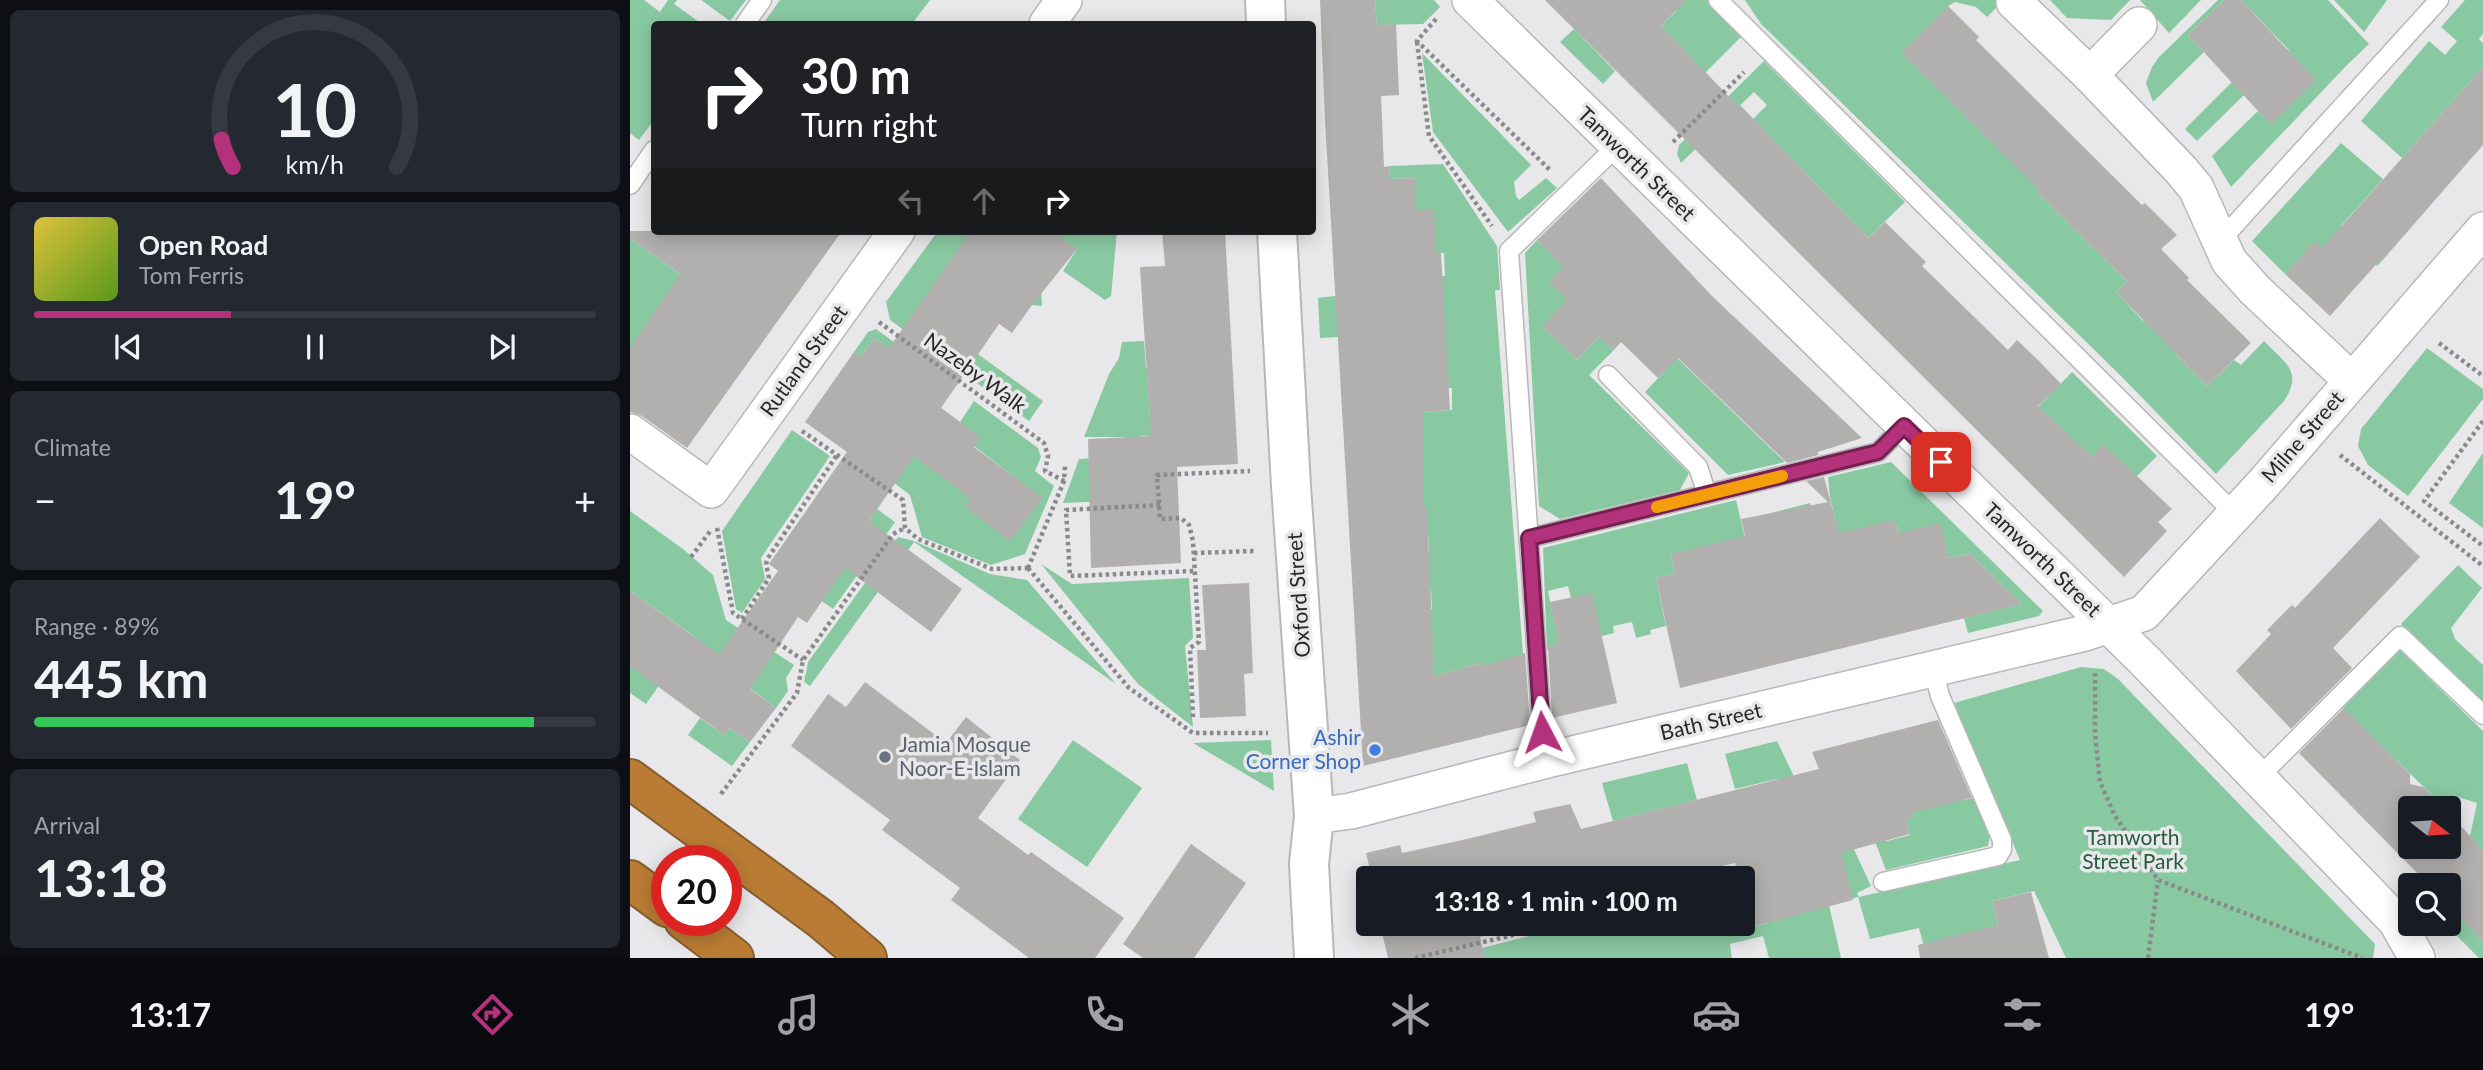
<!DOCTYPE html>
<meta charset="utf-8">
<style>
:root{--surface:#171b24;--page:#242831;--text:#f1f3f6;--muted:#9ea1a6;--line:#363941;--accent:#b4327b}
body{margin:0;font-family:Lato,sans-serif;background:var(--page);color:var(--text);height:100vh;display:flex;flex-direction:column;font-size:26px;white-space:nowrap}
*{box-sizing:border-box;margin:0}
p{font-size:23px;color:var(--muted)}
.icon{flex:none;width:38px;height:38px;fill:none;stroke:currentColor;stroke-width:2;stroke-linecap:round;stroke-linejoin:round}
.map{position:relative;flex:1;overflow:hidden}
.panel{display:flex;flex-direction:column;gap:10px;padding:10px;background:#0d0f14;width:630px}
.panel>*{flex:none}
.hud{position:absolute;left:21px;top:21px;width:665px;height:214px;border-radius:7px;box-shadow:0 4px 18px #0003;background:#202124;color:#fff;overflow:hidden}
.needle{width:46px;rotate:107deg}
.tools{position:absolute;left:1768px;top:796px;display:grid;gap:14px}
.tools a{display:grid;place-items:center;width:63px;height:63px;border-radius:7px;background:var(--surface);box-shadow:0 4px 18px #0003;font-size:35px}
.speed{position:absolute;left:21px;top:845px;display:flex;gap:14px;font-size:35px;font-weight:700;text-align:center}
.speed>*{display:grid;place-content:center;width:91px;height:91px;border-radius:50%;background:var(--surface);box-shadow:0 4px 18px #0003;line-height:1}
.speed .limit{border:10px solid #d22;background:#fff;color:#111}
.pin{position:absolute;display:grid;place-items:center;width:60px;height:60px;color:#fff;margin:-30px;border-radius:14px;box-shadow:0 4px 10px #0006}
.me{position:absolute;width:77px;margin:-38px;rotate:356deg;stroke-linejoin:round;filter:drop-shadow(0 0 5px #0008)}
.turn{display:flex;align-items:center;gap:24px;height:147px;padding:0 35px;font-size:32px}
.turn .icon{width:91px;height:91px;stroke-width:2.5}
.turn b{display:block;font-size:49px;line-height:60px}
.lanes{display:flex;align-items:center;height:66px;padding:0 35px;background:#0003;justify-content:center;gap:35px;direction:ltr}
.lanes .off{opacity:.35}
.big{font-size:52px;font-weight:700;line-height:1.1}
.panel .tile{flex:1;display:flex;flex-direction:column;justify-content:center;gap:10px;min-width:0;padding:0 24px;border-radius:10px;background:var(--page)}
.panel .dial{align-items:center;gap:0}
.dial svg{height:182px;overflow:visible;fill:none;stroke:var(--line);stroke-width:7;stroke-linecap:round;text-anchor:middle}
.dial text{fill:var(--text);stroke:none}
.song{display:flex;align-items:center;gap:21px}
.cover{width:84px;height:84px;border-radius:10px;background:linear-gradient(135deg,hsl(50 70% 55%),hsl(90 70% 35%))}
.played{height:7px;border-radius:4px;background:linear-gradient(90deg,var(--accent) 35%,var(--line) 35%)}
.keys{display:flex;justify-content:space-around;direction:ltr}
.heat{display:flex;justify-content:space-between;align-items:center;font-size:38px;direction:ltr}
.charge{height:10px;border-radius:5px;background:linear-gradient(90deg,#34c759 89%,var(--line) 0)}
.trip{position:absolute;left:726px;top:866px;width:399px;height:70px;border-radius:7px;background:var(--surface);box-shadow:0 4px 18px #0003;font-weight:700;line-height:70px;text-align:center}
.menu{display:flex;height:112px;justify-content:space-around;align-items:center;background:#090b0e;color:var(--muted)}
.menu .icon{width:49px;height:49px}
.menu .active{color:var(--accent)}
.menu b{font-size:32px;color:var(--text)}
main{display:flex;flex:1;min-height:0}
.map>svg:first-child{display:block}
</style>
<main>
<section class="panel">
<div class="tile dial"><svg viewBox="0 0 100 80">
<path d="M14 69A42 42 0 1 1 86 69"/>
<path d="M14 69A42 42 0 0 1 9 57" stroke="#b4327b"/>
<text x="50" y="56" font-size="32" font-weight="700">10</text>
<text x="50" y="72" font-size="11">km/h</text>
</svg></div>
<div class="tile">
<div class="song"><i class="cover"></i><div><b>Open Road</b><p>Tom Ferris</p></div></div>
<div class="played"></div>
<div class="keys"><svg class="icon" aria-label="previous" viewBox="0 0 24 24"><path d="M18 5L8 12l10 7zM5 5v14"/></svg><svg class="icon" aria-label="pause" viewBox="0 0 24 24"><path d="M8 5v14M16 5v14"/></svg><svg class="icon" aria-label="next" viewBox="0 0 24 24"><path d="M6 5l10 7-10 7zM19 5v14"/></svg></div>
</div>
<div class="tile"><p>Climate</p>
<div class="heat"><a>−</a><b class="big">19°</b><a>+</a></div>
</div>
<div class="tile"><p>Range · 89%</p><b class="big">445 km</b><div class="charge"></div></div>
<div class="tile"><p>Arrival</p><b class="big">13:18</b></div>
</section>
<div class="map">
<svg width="1853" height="958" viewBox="0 0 1853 958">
<rect width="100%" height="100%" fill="#e8e8ea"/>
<!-- green -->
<g fill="#89c9a2" fill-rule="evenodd">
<polygon points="0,0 14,0 30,12 38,0 47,0 44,4 72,24 24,24 24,120 9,140 0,133"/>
<polygon points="71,0 116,0 100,21"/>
<polygon points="150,0 300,0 282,24 133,24"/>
<polygon points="745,0 804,0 810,7 793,24 747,25"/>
<polygon points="1036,0 1077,0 1113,35 1075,73 1031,26 1046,11"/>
<path d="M 1115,0 L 1374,0 L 1357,17 L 1346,7 L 1325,2 L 1318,6 L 1427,171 L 1407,192 L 1497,281 L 1486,292 L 1513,321 L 1535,301 L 1566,332 L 1545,353 L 1577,386 L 1604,360 L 1611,365 L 1634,341 C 1654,362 1674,371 1654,401 L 1586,474 L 1492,377 L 1131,24 Z"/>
<polygon points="1420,0 1500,0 1481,20 1437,18"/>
<polygon points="1510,0 1571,0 1539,33"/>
<polygon points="1588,0 1594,0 1558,35 1574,52 1523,102 1516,83 1522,67 1529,57"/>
<polygon points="1611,0 1698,0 1739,44 1716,66 1601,187 1582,156 1628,111 1641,124 1659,50"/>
<polygon points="1704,0 1757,0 1734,32"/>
<polygon points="1835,0 1853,0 1853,34 1849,39 1853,43 1853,67 1772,158 1731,121 1799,41 1815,55 1827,41 1811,27"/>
<polygon points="944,29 985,71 973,84 930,42"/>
<polygon points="792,53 901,165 884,182 886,196 889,200 916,178 927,188 878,232 803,132"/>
<polygon points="1134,61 1275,202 1238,238 1123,119 1137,105 1124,92 1051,163 1047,154 1049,145"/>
<polygon points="1602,82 1614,95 1567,141 1555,129"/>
<polygon points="1711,143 1753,179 1711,226 1751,262 1747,266 1714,237 1698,254 1685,242 1655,274 1622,241"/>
<polygon points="813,164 867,246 870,290 865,290 893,654 856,677 852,663 794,679 780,611 802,609 801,591 778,592 799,550 798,534 774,506 778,413 822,410 822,388 818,388 767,278 815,276 814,253 704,259 804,222 804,209 786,209 786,178 760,179 759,166"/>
<polygon points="308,231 332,231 411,288 412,306 402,305 309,326 413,401 399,421 260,320 256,302"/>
<polygon points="430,231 487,231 481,296 475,300 433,271 447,249 427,235"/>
<polygon points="0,238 54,277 0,390"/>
<path d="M 907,240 L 920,253 L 948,253 L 919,282 L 980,335 L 974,341 L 984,350 L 959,375 L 1059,473 L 1050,490 L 930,519 L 909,506 L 895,253 ZM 912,326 L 972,334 L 947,360 Z"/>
<polygon points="705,296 766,334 690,338 688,298"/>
<polygon points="246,329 305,372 300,378 244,338 231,357 224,352 238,332"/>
<polygon points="514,341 516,368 538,367 538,371 517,372 520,419 542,435 510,436 511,449 524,499 433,503 449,459 498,456 496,437 454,437 479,374 489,358 492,342"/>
<polygon points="1797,348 1853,389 1853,399 1778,496 1738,465 1728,446 1731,429"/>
<polygon points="1047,358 1155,462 1098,475 1015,392"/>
<polygon points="1442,372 1527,456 1494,489 1473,445 1462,457 1406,409"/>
<polygon points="249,383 387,479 344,446 330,422 344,401 408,448 411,457 405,471 424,486 395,554 361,565 292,537 280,495 208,441"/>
<polygon points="162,430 200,456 131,558 135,579 112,613 106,609 92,531"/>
<polygon points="1853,453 1853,528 1819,503"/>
<polygon points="1261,462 1413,611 1409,616 1338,633 1334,618 1392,604 1340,554 1318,558 1309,524 1277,566 1265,521 1247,571 1041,554 1045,573 1026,578 1036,626 1020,630 1021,634 1006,638 1002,622 983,626 984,633 972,636 941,598 938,586 918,591 930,647 917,650 913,548 1106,500 1119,555 1134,515 1180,503 1188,535 1208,531 1200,497 1198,477"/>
<polygon points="247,509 265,522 203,609 176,590 232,532"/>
<polygon points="0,511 53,549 83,575 96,620 164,665 156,678 158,691 146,708 60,643 64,636 0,591"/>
<polygon points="268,537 284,541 360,574 397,580 486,684 284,542 180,686 174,682 178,662"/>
<polygon points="411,564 442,584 559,578 563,638 555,646 563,727 508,684"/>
<polygon points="1828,565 1852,588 1821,628 1825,639 1853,665 1853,703 1771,624"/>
<polygon points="1770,650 1853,731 1853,850 1840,836 1847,803 1828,797 1823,817 1818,812 1818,808 1815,808 1713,708"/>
<polygon points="0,653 38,673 16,704 0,693"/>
<polygon points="1451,667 1474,669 1488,679 1745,944 1743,958 1436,958 1404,891 1362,901 1376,958 1297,958 1289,928 1240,939 1228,897 1199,905 1211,958 1139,958 1133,936 1100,944 1102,958 855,958 852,948 931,928 931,924 1077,924 1079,931 1104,924 1113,924 1113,922 1120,920 1122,927 1138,923 1156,812 1147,779 1105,789 1095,754 1147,741 1168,785 1222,845 1241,886 1227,893 1229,897 1390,860 1324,703"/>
<polygon points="70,718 94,735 99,728 120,742 102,766 58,735"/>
<polygon points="443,740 512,788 457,867 388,819"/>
<polygon points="641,740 644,791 563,743"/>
<polygon points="1057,763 1067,800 983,821 972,783"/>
<polygon points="1344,798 1360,835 1358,846 1256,870 1244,839 1257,841 1280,835 1276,820 1283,817 1279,800 1334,800"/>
<polygon points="1832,919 1853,941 1853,958 1849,958 1821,930"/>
</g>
<!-- building -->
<g fill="#b2b0af">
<polygon points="690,0 745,0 747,25 766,24 769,95 751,96 754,167 759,166 760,179 786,178 786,209 804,209 806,253 811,253 820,410 794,412 794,505 796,505 798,534 804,676 852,663 853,666 895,653 900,723 900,725 733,766 695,121"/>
<polygon points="915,0 1056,0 1031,26 1109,107 1110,105 1238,238 1255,222 1296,262 1292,266 1378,350 1387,340 1409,361 1431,384 1408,406 1462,457 1473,444 1542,509 1528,522 1537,531 1494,577"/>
<polygon points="1594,0 1611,0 1686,80 1641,125 1558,35"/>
<polygon points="1318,6 1349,37 1346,40 1512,205 1515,203 1547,235 1531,249 1559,278 1557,280 1621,343 1577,386 1486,292 1497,281 1407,192 1409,189 1271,53"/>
<polygon points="1853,67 1853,145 1751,262 1750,260 1700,316 1655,274 1685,241 1692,248"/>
<polygon points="971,178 1082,296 1232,438 1188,452 1188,455 1157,463 1048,358 1028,378 991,342 984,350 969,337 947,360 927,341 912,326 937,300 919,282 933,267 907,240"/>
<polygon points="0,231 212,231 57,448 12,416 0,412 0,348 50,274 0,238"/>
<polygon points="341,231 422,231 447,249 402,305 382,333 369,324 311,408 351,437 344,447 413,498 380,541 335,507 341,499 284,456 239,521 332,589 301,632 215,568 177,623 168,617 120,689 146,708 120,742 99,728 94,735 0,666 0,591 89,654 148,571 139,564 217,452 175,422 224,352 231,357 244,338 259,348"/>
<polygon points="532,231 595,231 608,464 547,467 551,563 461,568 458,439 521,436 510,267 535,266"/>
<polygon points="1194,477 1209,533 1265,520 1268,533 1310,523 1318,558 1340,554 1392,604 1050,688 1026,578 1045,573 1041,554 1115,536 1111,519 1198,502 1176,481"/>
<polygon points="1750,518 1790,557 1703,648 1722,668 1661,729 1606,671 1641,634 1637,630 1662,605 1665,608"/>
<polygon points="619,583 623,673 614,674 616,716 570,718 567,650 576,650 572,585"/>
<polygon points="962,593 987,703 922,718 918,646 929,643 920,602"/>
<polygon points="235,682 316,743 336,717 390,760 348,818 398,855 401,852 494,918 465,958 399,958 321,900 330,888 252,830 260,820 161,746 198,694 216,707"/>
<polygon points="1714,708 1780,774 1780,784 1793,787 1815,808 1780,808 1780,847 1818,847 1818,812 1853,850 1853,941 1818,906 1818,886 1800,886 1669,753"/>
<polygon points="1308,720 1342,798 1282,813 1283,817 1276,820 1280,834 1211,853 1223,900 1122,927 1113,894 1113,878 1109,878 1105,863 1039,878 742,878 736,853 770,845 772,853 837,839 906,822 903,812 940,804 951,829 1189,769 1182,752"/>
<polygon points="561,844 616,883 564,958 513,958 493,944"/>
<polygon points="1401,892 1419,958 1290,958 1288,945 1368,925 1362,901"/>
<polygon points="750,924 904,924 850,937 855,958 758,958"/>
</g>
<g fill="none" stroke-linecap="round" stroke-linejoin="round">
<!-- lane casing -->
<g stroke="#b7b8b9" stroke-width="21">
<g id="lane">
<polyline points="1088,0 1605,514"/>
<polyline points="115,24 132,0"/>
<polyline points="0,185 24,150"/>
<polyline points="1591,240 1809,0"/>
<polyline points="978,375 1068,467 1077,494"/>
<polyline points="899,538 1248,452 1274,426"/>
<polyline points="917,760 912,732 879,251 987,146"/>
<polyline points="1627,779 1770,636 1853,715"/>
<polyline points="1253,882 1368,856 1372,849 1372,840 1310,696 1303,669"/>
</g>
</g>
<!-- street casing -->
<g stroke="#b7b8b9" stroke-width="38">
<g id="street">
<polyline points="840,0 1515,661 1766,921 1787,958"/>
<polyline points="1384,2 1460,75 1551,170 1566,188 1599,261 1625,290 1722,381"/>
<polyline points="417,24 434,0"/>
<polyline points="1460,75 1509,25"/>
<polyline points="0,432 81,490 267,231"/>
<polyline points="684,816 721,811 917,760 1455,633 1514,613 1634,483 1853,230"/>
</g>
</g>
<!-- secondary casing -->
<g stroke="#b7b8b9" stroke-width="42">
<g id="secondary">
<polyline points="635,0 636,24"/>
<polyline points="647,231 661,486 684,816 679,864 684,958"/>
</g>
</g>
<!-- highway casing -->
<g stroke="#875e30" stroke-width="42">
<g id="highway">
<polyline points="0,779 191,919 237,958"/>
<polyline points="0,880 37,907"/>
<polyline points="54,920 104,958"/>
</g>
</g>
<!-- path -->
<g stroke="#8a8a8c" stroke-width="4.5" stroke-dasharray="3.5 3.5" stroke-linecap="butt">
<polyline points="806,19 787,41 920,170"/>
<polyline points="787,42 799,136 862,226"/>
<polyline points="1043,142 1114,72"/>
<polyline points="249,322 414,443 418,456 415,471 434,481"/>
<polyline points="1809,343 1853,376"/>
<polyline points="1853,421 1794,501 1853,546"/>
<polyline points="172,431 273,500 275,528 288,539 362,569 398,568"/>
<polyline points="1710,455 1853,566"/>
<polyline points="530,505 436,510 440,576 565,571"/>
<polyline points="87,528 103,613 173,660"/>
<polyline points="564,553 624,551"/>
<polyline points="61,557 81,530"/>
<polyline points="398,568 499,688 563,733 638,733"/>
<polyline points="398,568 434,481 435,466"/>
<polyline points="112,619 139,578 136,564 138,558 207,455"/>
<polyline points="1465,673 1465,734 1470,782 1485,816 1528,880 1732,958"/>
<polyline points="563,717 560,648 569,642 563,541 559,525 551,518 530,519 527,475 620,471"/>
<polyline points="91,794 167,693 173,660 263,534 275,528"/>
<polyline points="785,958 926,925"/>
<polyline points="1518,958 1528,880"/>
</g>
<!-- lane -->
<use href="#lane" stroke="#fff" stroke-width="18"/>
<!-- street -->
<use href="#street" stroke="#fff" stroke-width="35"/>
<!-- secondary -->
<use href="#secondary" stroke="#fff" stroke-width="38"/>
<!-- highway -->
<use href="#highway" stroke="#ba7c34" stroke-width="38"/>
</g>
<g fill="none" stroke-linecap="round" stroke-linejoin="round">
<!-- route casing -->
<g stroke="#752050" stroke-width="18">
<polyline id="route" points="912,732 899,538 1248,452 1274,426 1311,462"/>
</g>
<!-- route -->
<use href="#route" stroke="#b4327b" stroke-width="12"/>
<!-- slow -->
<polyline stroke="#f59e0b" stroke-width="12" points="1027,507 1152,476"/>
</g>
<!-- markers -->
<circle fill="#3f7fe0" stroke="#e8e8ea" stroke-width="2.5" cx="745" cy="750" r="7"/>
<circle fill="#6b7280" stroke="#e8e8ea" stroke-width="2.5" cx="255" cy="757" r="7"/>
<g text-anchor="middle" stroke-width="7" stroke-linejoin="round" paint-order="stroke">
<!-- street labels -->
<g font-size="21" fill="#272728" stroke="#e8e8ea">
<text transform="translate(1006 164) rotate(44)" y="7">Tamworth Street</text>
<text transform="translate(174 361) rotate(-54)" y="7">Rutland Street</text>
<text transform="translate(345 373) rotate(36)" y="7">Nazeby Walk</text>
<text transform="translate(1673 437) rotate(-49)" y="7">Milne Street</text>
<text transform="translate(1412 560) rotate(44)" y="7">Tamworth Street</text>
<text transform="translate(669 595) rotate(-94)" y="7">Oxford Street</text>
<text transform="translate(1081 722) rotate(-13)" y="7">Bath Street</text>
</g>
<!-- shop labels -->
<g font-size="21" fill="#366cbe" stroke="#e8e8ea" text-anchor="end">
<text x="731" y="745">Ashir<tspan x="731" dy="24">Corner Shop</tspan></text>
</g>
<!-- worship labels -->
<g font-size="21" fill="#5b616d" stroke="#e8e8ea" text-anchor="start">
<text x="269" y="752">Jamia Mosque<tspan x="269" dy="24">Noor-E-Islam</tspan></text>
</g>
<!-- park labels -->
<g font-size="21" fill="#245c3d" stroke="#e8e8ea">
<text x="1503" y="845">Tamworth<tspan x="1503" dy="24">Street Park</tspan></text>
</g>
</g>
</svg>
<div class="tools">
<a><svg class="needle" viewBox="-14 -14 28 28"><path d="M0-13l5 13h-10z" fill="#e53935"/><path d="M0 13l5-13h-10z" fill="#9ea1a6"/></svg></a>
<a><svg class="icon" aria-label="search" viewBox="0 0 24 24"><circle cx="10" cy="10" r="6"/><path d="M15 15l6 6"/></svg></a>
</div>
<div class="speed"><div class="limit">20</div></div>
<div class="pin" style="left:1311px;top:462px;background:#d93025"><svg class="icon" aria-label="arrive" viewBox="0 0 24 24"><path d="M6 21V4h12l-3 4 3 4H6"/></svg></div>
<svg class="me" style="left:912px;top:732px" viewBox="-20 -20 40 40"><path d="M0-17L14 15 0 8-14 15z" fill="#b4327b" stroke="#fff" stroke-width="4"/></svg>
<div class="trip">13:18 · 1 min · 100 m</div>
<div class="hud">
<div class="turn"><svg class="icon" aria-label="right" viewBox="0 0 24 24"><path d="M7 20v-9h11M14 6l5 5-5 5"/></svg><div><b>30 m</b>Turn right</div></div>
<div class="lanes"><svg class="icon off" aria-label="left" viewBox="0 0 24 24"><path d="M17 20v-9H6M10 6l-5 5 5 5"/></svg><svg class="icon off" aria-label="ahead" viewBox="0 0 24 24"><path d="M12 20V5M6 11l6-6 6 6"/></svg><svg class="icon" aria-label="right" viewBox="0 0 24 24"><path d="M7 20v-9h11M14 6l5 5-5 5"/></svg></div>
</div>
</div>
</main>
<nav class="menu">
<b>13:17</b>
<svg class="icon active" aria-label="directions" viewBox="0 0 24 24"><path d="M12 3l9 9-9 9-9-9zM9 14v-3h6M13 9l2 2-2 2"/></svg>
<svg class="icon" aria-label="music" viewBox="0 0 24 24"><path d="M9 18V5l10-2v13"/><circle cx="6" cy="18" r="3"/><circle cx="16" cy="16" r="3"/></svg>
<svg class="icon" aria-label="phone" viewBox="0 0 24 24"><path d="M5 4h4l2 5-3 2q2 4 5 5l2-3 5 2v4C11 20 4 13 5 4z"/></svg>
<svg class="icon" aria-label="climate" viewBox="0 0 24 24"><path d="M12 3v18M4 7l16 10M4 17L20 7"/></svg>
<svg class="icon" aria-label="car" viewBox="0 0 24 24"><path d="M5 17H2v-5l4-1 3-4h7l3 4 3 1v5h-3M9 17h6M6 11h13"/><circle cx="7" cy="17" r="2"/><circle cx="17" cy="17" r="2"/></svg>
<svg class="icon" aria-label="filters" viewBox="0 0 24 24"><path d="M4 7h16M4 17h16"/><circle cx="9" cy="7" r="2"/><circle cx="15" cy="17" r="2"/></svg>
<b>19°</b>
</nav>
